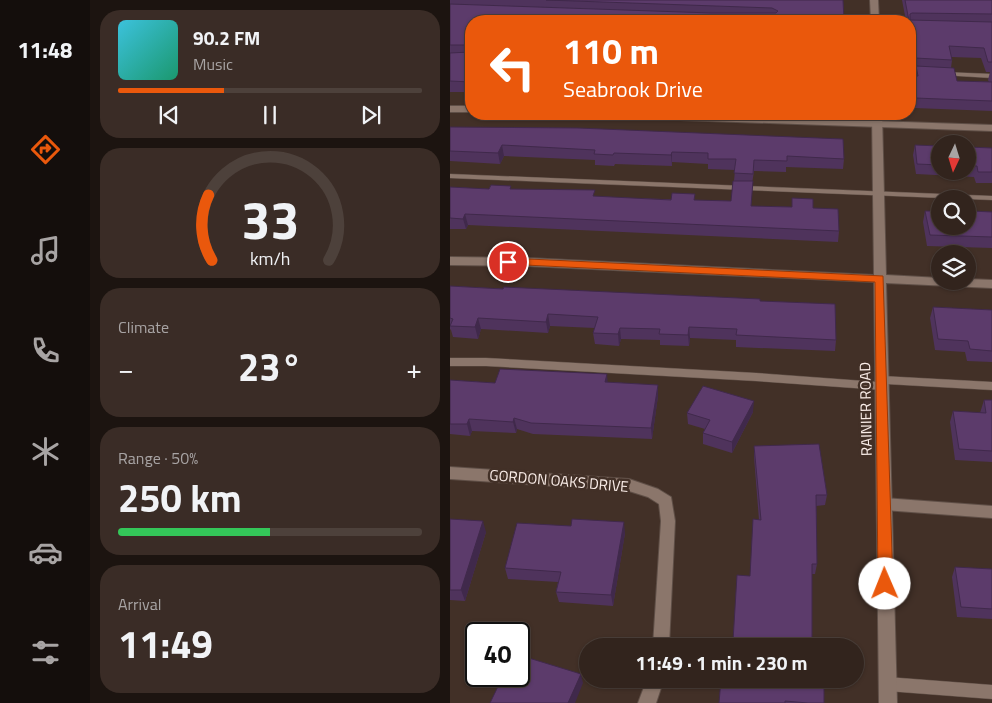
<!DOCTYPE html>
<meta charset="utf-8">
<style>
:root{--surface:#32241d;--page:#3a2c26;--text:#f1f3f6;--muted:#a8a4a4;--line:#4d413b;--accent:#ea580c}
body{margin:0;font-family:"Titillium Web",sans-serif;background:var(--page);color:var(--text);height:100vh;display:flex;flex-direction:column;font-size:19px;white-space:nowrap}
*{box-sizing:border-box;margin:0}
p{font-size:16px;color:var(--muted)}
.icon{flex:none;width:28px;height:28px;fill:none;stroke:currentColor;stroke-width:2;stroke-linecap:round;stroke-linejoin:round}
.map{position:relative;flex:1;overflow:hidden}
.details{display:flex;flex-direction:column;gap:10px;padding:10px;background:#1c1410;width:360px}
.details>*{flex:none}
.top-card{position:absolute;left:15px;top:15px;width:451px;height:105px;border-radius:20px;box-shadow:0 1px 4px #0004,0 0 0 1px var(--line);background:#ea580c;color:#fff;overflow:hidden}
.needle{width:32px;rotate:184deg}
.fabs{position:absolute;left:481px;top:135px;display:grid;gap:10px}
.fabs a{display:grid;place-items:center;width:45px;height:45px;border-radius:50%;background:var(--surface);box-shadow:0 1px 4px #0004,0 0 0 1px var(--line);font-size:25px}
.speed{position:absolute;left:15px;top:622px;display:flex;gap:10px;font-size:25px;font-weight:700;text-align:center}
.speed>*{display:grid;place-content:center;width:65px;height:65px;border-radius:50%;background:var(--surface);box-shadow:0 1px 4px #0004,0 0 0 1px var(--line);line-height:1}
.speed .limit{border:2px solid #111;border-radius:8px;background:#fff;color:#111}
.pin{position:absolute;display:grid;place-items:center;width:42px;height:42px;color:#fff;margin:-21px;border:2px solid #fff;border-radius:50%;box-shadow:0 1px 5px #0007}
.me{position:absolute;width:55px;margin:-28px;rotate:359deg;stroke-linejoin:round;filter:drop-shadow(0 0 4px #0008)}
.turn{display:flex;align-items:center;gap:18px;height:105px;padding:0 15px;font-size:22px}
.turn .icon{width:65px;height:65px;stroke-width:2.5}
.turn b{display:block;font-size:35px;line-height:42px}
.big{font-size:38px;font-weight:700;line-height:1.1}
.details .tile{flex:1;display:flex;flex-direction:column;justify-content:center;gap:8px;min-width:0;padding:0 18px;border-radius:20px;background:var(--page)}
.details .dial{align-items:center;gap:0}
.dial svg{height:130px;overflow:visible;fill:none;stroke:var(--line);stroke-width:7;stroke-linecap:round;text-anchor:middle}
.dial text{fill:var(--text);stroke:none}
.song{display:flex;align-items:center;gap:15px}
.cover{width:60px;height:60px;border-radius:8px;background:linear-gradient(135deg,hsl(190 70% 55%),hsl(160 70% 35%))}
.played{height:5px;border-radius:2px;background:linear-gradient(90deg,var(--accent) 35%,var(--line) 35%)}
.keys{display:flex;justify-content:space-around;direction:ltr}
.heat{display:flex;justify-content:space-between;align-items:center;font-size:28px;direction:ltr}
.charge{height:8px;border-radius:4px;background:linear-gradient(90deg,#34c759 50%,var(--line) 0)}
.trip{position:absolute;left:129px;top:638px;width:285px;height:50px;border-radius:25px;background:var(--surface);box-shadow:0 1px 4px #0004,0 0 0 1px var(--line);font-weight:700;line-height:50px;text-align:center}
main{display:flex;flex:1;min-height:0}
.dock{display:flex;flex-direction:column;width:90px;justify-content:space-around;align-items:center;background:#140e0c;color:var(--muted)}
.dock .icon{width:35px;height:35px}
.dock .current{color:var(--accent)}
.dock b{font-size:22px;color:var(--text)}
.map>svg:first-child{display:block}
</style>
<main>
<nav class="dock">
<b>11:48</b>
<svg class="icon current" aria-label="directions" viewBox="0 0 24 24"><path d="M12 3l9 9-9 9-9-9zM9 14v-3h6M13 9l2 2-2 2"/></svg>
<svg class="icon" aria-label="music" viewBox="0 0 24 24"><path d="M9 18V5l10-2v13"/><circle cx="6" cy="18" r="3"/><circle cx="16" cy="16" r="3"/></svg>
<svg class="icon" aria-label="phone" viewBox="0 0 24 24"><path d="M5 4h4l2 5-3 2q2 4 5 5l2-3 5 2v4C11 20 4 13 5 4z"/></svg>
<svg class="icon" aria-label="climate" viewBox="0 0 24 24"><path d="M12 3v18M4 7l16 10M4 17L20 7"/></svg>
<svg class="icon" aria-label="car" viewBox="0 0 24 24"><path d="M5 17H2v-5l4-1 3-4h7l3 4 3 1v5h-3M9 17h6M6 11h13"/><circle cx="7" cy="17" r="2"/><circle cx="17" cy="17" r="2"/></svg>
<svg class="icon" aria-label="filters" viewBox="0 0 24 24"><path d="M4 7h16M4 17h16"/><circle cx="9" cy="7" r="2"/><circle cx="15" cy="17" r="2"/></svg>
</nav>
<section class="details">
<div class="tile">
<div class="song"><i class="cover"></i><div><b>90.2 FM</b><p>Music</p></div></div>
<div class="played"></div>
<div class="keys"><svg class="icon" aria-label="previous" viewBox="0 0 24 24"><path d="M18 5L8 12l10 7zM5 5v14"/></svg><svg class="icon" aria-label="pause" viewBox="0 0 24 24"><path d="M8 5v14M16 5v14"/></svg><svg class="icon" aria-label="next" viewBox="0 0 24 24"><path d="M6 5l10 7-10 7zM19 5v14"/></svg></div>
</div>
<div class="tile dial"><svg viewBox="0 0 100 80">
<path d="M14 69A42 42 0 1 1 86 69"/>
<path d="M14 69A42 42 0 0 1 12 29" stroke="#ea580c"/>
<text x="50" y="56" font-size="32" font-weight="700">33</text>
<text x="50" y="72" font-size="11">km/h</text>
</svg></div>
<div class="tile"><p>Climate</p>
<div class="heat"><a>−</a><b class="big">23°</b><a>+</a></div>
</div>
<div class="tile"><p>Range · 50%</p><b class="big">250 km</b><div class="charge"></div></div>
<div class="tile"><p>Arrival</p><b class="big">11:49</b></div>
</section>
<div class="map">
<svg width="542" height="703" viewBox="0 0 542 703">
<rect width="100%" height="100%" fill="#423027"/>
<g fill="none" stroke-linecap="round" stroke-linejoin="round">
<!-- service casing -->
<g stroke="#5f4f47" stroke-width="1">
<g id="service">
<polygon points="460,70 479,71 482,73 479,75 460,74"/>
<polygon points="493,72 542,74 542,78 491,75 491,73"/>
<polygon points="0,174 542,196 542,200 0,178"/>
<polygon points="0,358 36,358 306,373 428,382 427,380 428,377 432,376 542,382 542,390 436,384 437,386 436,389 432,390 306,381 36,366 0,366"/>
<polygon points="437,677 542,685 542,699 437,691 432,689 430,684 432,679"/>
</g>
</g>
<!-- minor casing -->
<g stroke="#5f4f47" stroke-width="2">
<g id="minor">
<rect x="0" y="106" width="21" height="6"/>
<polygon points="142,114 217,114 542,125 542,131 146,117"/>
<polygon points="0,467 179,479 208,489 221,497 225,521 219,646 203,646 211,521 209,504 198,497 179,491 0,479"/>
<polygon points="434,498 542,506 542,518 434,510 429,508 427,504 429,500"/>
<polygon points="197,679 214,679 206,703 188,703"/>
</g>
</g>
<!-- tertiary casing -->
<g stroke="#5f4f47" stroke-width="2">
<g id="tertiary">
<polygon points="420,0 428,0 429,21 421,21"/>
<polygon points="422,114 432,114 436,275 490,278 490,281 518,281 518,279 542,280 542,288 436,283 447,703 429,703 424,282 77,266 0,265 0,257 77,258 424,275"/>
</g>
</g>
<!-- service -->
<use href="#service" fill="#8b766b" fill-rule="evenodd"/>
<!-- minor -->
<use href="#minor" fill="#8b766b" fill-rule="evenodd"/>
<!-- tertiary -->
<use href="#tertiary" fill="#8b766b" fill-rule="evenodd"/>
</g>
<!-- wall -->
<g fill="#4f335c" fill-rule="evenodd">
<polygon points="0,0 393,0 394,21 21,21 21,92 0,92"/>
<path d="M 452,0 L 542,0 L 542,111 L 464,108 L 460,86 L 462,76 L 465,76 L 466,68 L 463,68 L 460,48 L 460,21 L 456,21 ZM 501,57 L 531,58 L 536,72 L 540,72 L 538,80 L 539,82 L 507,81 L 501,68 L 502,60 Z"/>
<polygon points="0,127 394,159 393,169 336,167 336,172 304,171 302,184 301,206 342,207 342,198 363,208 389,231 388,242 18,225 16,229 0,229 0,187 39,189 62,189 146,197 281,201 284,181 285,170 258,169 258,164 222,162 222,166 165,164 164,166 145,165 145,160 54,156 50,164 0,161"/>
<polygon points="465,145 490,146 490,171 518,171 518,147 542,148 542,183 526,183 524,177 466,174 463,155"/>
<polygon points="475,211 490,226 522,211 542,212 542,248 477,246 473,222"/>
<polygon points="0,286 310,301 386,340 385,351 286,347 286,340 240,338 239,346 210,345 210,340 171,339 169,346 145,344 143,333 145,328 100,326 98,333 31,329 28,339 3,337 1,330 0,329"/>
<polygon points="483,307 542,310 542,362 517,361 515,352 485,350 480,318"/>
<polygon points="0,380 45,383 158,382 208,385 208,396 202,439 83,434 67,429 66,433 22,431 20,436 0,434"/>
<polygon points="534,400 542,400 542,462 505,460 500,422 503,411 530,413"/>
<polygon points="303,412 282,453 253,444 253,433 255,429 238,424 237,413"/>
<polygon points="304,446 377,495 375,505 366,506 367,564 365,574 362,574 362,646 283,641 300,576 309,520 304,457"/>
<polygon points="0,519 36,532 15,601 0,600"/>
<polygon points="175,533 163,606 109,602 106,592 108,582 58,579 55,568"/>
<polygon points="505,567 542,569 542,619 507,617 502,577"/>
<polygon points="271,679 374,703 269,703"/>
</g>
<!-- shaded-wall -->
<g fill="#40294b">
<polygon points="52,145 54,156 50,164 48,153"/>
<polygon points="222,152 222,166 221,155"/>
<polygon points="15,214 18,225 16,229 13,219"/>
<polygon points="98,314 100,326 98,333 96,322"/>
<polygon points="28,318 31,329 28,339 25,327"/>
<polygon points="239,327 240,338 239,346 238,335"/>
<polygon points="170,328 171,339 169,346 168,334"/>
<polygon points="157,374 158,385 155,382"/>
<polygon points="208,385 208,396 202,439 201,428"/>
<polygon points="304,401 303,412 282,453 282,442"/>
<polygon points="64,418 67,429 66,433 63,422"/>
<polygon points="19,419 22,431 20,436 17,424"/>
<polygon points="33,521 36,532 15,601 11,590"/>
<polygon points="174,522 175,533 163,606 161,595"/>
<polygon points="131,674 133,683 125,703 118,703"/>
</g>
<!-- building -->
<g fill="#5c3b6b" stroke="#40294b">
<polygon points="96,0 393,0 394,21 21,21 21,82 0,81 0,53 20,52 21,47 19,45 0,45 0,4 261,13 326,13 328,11 322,8"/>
<polygon points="455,0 542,0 542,14 462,13 460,14 460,20 542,22 542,62 538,62 534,48 499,46 502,60 465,58 460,29 460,21 459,21"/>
<polygon points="466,66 504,68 507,81 542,82 542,101 465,98 462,76 468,76"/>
<polygon points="0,127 128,128 393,139 394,159 337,156 337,161 304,160 303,174 284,173 286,159 258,159 258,153 222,152 221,155 164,153 163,155 144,154 145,150 52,145 48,153 0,151"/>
<polygon points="465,145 490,146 490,165 467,164"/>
<polygon points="518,147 542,148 542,172 528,172 527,166 518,166"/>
<polygon points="283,181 303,181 301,206 342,207 342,198 363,199 363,208 388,209 389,231 15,214 13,219 0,218 0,187 39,189 41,185 61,186 60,189 145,190 143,196 221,200 222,193 245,194 244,200 281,201"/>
<polygon points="518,206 521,206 522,211 542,212 542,237 480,235 475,211 490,211 490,226 518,226"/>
<polygon points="0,286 53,289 54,287 310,299 310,301 385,304 386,340 286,335 287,329 239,327 238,335 209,334 210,329 170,328 168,334 143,333 148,317 98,314 96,322 28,318 25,327 0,326 3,319 0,318"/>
<polygon points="483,307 542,310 542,351 520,349 518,341 488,339"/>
<polygon points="50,369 157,374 155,382 208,385 201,428 81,423 64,418 63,422 19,419 17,424 0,424 0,380 45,383"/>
<polygon points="253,386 304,401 282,442 253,433 260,420 237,413"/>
<polygon points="534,400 542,400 542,451 509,449 503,411 536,413"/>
<polygon points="369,444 377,495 366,495 367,564 362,564 362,646 274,646 274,640 283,641 287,575 300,576 303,519 311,520 304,446"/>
<polygon points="0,519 33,521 11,590 0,590"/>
<polygon points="122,519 174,522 161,595 106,592 111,572 55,568 67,523 121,526"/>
<polygon points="505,567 542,569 542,609 511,607"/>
<polygon points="69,655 131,674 118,703 40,703 53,676 69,676"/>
<polygon points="271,679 374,679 374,703 358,703 335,701 335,703 269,703"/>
</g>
<!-- route -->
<polygon fill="#ea580c" stroke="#983908" points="58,258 433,276 443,584 440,589 435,591 430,589 428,584 425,282 54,264 54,259"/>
<g text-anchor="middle" stroke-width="5" stroke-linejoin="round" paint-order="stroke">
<!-- street labels -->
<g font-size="15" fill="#faede8" stroke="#423027">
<text transform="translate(416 409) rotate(-91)" y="5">RAINIER ROAD</text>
<text transform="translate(109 481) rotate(5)" y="5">GORDON OAKS DRIVE</text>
</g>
</g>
</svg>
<div class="fabs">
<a><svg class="needle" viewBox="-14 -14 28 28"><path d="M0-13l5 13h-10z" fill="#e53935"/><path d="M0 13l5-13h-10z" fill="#a8a4a4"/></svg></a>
<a><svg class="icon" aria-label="search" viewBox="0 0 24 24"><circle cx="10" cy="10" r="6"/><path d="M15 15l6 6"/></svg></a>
<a><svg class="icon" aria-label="layers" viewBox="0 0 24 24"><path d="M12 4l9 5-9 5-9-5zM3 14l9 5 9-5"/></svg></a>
</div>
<div class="speed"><div class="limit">40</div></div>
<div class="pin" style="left:58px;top:262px;background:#d93025"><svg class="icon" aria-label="arrive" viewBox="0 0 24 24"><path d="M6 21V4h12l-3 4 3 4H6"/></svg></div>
<svg class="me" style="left:435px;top:584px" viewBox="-20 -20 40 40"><circle r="19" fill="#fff"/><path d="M0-13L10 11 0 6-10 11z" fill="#ea580c"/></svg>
<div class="trip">11:49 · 1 min · 230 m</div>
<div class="top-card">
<div class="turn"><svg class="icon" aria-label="left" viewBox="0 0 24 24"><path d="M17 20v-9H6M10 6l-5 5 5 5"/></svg><div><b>110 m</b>Seabrook Drive</div></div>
</div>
</div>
</main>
